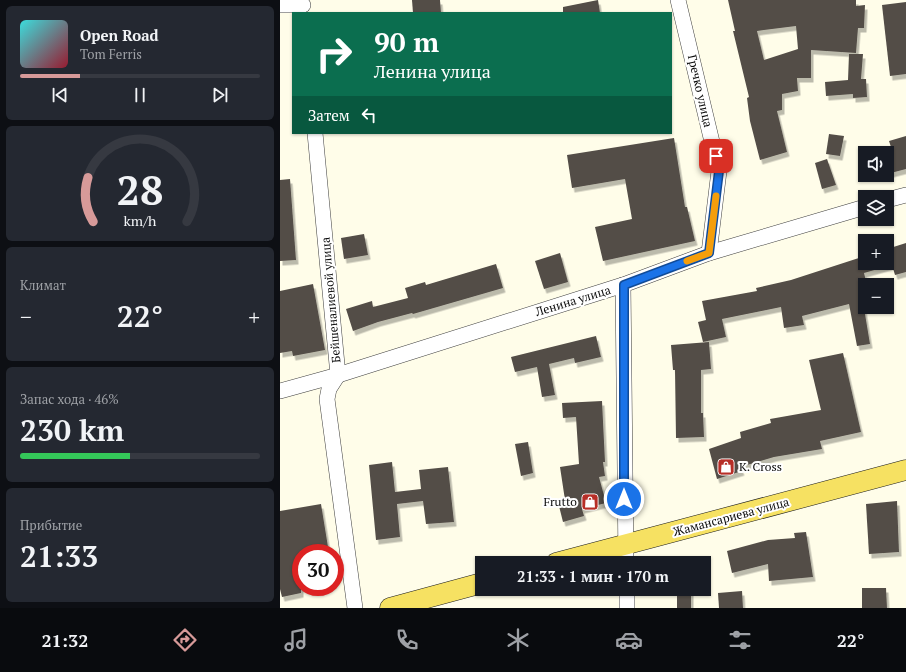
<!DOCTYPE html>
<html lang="ru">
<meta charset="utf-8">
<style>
:root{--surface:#171b24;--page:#242831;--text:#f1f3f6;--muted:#9ea1a6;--line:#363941;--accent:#d79a99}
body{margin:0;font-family:"PT Serif",serif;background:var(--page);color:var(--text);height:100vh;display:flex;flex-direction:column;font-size:15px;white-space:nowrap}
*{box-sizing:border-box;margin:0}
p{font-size:13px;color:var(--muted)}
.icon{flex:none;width:22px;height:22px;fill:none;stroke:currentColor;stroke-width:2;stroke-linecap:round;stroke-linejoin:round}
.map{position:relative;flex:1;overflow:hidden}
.side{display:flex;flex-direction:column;gap:6px;padding:6px;background:#0d0f14;width:280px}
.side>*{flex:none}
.hud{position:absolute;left:12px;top:12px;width:380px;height:122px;border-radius:0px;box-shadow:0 1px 3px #0004;background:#0b6e4f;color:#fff;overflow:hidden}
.fabs{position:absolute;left:578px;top:146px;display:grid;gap:8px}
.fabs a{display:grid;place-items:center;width:36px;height:36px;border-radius:0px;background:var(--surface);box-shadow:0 1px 3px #0004;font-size:20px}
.speed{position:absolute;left:12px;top:544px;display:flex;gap:8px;font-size:20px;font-weight:700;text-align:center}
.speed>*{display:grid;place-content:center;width:52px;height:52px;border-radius:50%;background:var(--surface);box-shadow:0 1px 3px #0004;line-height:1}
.speed .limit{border:6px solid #d22;background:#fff;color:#111}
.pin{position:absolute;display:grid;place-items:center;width:34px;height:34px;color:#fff;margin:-17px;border-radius:8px;box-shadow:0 2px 6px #0006}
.me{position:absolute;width:44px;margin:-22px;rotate:0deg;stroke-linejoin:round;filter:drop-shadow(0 0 3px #0008)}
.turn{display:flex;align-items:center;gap:14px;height:84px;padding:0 16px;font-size:18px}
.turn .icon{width:52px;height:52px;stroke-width:2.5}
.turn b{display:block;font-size:28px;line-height:34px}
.then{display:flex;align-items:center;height:38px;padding:0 16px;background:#0003;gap:8px;font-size:15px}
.big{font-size:30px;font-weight:600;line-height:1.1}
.side .tile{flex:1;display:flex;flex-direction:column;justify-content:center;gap:6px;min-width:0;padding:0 14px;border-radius:6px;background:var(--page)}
.side .dial{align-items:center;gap:0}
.dial svg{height:104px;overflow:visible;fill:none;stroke:var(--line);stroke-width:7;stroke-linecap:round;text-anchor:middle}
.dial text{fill:var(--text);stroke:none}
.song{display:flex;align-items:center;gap:12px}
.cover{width:48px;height:48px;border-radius:6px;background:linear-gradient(135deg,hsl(180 70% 55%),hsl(350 70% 35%))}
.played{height:4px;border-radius:2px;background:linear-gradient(90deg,var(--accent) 25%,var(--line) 25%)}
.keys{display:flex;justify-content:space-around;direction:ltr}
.heat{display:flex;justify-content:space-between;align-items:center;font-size:22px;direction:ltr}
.charge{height:6px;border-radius:3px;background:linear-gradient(90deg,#34c759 46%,var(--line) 0)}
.trip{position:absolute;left:195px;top:556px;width:236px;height:40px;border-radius:0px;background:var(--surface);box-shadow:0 1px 3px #0004;font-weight:600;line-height:40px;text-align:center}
.tab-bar{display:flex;height:64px;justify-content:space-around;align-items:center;background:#090b0e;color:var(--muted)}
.tab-bar .icon{width:28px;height:28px}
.tab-bar .active{color:var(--accent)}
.tab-bar b{font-size:18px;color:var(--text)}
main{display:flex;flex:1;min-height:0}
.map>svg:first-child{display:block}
</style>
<main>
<section class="side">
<div class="tile">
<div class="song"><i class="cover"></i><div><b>Open Road</b><p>Tom Ferris</p></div></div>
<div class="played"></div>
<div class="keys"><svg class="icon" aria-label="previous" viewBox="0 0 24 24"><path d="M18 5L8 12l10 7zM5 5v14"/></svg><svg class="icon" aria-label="pause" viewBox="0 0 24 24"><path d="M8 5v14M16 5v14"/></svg><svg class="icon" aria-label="next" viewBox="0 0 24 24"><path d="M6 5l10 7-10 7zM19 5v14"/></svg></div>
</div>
<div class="tile dial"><svg viewBox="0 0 100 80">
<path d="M14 69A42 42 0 1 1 86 69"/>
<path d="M14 69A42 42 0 0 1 10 35" stroke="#d79a99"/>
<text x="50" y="56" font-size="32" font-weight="700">28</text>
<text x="50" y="72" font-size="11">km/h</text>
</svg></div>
<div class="tile"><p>Климат</p>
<div class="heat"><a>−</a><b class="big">22°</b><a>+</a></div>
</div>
<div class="tile"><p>Запас хода · 46%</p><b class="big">230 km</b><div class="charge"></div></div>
<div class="tile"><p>Прибытие</p><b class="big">21:33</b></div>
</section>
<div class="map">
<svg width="626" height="608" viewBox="0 0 626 608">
<defs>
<filter id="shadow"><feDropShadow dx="2.5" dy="4.5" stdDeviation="0" flood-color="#0004"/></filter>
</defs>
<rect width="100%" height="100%" fill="#fffde9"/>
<!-- building -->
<g fill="#534d47" fill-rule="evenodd" filter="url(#shadow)">
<polygon points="132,0 160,0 161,13 133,13"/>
<polygon points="318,0 320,13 283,13 283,7"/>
<path d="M 448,0 L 576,0 L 576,6 L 585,5 L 584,28 L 578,28 L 576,53 L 531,50 L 531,78 L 517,78 L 518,91 L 502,94 L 502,110 L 497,111 L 507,152 L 480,160 L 470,121 L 467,98 L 469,97 L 453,31 L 455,31 ZM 516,26 L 518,49 L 484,60 L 477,31 Z"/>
<polygon points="626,2 626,74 610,76 602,5"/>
<polygon points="569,54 583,54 581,79 586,79 587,97 573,98 573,94 546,96 545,82 568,80"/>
<polygon points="549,134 564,136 560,156 546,154"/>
<polygon points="626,136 626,169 607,174 607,153 585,153 585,159 583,153 611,147 609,141"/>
<polygon points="394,138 405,207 407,207 415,241 323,261 315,227 352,219 345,179 292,188 287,155"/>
<polygon points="547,159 556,185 542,189 535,163"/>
<polygon points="10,179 16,260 0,261 0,180"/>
<polygon points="84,234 88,255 64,259 61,238"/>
<polygon points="626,243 626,272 615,275 612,265 584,273 587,285 585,285 585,307 588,307 584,308 590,344 577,346 569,304 522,316 524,325 504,328 501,307 442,319 446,337 423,342 418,322 426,320 422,301 477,291 476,288 511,280 585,256 585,263 607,263 607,249"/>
<polygon points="280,253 288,282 264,289 255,261"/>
<polygon points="216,264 223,288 133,314 132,313 98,322 73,331 66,309 92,301 93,307 128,298 125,288 145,282 146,285"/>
<polygon points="33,284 45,350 13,356 12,351 0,353 0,291"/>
<polygon points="316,336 321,357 295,363 294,358 269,364 275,395 262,397 257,367 235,372 231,357"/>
<polygon points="429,342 431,369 421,370 421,413 423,413 424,437 396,438 395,370 393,370 391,345"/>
<polygon points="563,353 581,432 540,441 542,449 494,457 460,467 462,471 437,479 429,449 461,438 460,432 491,423 490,419 541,410 529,360"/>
<polygon points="322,401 325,462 323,462 325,476 319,477 326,503 302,509 304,516 283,522 278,502 285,500 280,467 299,464 296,417 283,418 282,403"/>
<polygon points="248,442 253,473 241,476 235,444"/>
<polygon points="112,462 115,492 141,489 139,470 168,467 174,522 146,524 143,501 117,504 120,537 96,540 89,465"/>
<polygon points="617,501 619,552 589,554 586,504"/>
<polygon points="41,504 49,553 21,553 21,593 2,597 0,589 0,511"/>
<polygon points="526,532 533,577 489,581 488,564 452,573 447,551 488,540 515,538 514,533"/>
<polygon points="582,588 606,588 607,608 582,608"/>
<rect x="397" y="589" width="14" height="19"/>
<polygon points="462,591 463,608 439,608 438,593"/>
</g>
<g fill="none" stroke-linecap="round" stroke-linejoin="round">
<!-- minor casing -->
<g stroke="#3e3e3e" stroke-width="16">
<g id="minor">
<polyline points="398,0 439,171 429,253"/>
<polyline points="0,5 23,5"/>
<polyline points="35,133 58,375 49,389 47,399 75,608"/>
<polyline points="607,200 626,195"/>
<polyline points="343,285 346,563"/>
<polyline points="0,391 58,375 343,285 429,253 585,207"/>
<polyline points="347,589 347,608"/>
</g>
</g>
<!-- major casing -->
<g stroke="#1c1c1c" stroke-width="21">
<g id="major">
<polyline points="276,563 626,470"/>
<polyline points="110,608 202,583"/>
</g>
</g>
<!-- minor -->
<use href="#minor" stroke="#fff" stroke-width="15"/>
<!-- major -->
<use href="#major" stroke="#f6e162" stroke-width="20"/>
</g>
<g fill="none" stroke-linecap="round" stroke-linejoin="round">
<!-- route casing -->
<g stroke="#114b97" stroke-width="10">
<polyline id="route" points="344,499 344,285 429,253 439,171 436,156"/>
</g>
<!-- route -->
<use href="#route" stroke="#1a73e8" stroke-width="7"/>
<!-- slow -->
<polyline stroke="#f59e0b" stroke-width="7" points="407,261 429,253 436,196"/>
</g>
<!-- icons -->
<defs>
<g id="shop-square" transform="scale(0.9)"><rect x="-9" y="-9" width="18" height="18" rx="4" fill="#b72e27" stroke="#fff"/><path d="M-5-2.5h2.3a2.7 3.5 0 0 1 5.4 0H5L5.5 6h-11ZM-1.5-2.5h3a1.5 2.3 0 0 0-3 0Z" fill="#fff"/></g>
</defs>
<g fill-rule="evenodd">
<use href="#shop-square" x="446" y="467"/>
<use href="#shop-square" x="310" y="502"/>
</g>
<g text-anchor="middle" stroke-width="4" stroke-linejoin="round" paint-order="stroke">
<!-- street labels -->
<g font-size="12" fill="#0b0b0b" stroke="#fff">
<text transform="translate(420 91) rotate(77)" y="4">Гречко улица</text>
<text transform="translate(51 300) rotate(-95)" y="4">Бейшеналиевой улица</text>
<text transform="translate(293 301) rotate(-17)" y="4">Ленина улица</text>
<text transform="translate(451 517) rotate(-15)" y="4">Жамансариева улица</text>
</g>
<!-- poi labels -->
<g font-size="12" fill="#0b0b0b" stroke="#fff" text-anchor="start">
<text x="459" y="471">K. Cross</text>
<text x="297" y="506" text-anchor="end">Frutto</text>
</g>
</g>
</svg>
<div class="fabs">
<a><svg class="icon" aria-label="sound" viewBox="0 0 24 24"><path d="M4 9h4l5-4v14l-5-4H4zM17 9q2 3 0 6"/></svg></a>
<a><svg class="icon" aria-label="layers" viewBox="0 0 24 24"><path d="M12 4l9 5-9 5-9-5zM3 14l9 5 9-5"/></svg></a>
<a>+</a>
<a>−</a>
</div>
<div class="speed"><div class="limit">30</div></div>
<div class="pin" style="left:436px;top:156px;background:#d93025"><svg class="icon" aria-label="arrive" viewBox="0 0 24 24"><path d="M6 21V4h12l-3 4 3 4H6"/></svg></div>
<svg class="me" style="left:344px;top:499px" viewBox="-20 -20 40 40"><circle r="17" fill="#1a73e8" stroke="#fff" stroke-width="3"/><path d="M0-11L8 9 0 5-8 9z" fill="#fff"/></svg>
<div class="trip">21:33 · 1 мин · 170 m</div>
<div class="hud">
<div class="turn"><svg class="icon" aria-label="right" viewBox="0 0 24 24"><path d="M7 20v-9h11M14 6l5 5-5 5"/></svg><div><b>90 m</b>Ленина улица</div></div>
<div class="then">Затем<svg class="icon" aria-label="left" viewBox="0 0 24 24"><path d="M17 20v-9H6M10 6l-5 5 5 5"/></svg></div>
</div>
</div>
</main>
<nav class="tab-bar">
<b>21:32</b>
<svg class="icon active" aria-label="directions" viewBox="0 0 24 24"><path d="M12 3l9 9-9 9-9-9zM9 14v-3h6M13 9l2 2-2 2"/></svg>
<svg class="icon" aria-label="music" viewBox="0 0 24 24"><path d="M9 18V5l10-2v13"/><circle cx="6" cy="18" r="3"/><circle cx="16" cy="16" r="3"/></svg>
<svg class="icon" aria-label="phone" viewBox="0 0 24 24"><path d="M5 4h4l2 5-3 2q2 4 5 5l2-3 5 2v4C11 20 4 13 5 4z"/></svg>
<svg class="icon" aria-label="climate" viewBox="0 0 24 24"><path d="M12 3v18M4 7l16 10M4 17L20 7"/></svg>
<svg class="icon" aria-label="car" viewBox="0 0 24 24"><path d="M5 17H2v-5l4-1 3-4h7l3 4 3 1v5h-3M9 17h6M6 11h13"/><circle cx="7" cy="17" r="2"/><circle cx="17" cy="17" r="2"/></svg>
<svg class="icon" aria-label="filters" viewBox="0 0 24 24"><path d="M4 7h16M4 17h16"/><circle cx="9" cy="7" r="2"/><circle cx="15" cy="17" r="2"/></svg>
<b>22°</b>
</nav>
